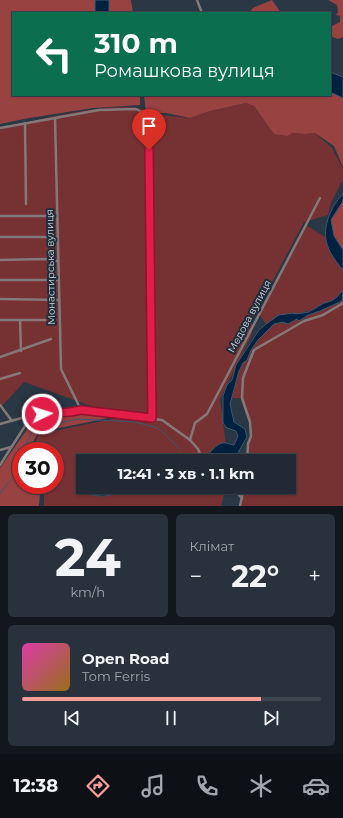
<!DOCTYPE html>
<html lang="uk">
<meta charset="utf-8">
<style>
:root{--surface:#202934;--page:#28313c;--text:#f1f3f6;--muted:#a2a6ac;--line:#3d454f;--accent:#f59b98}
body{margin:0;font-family:Montserrat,sans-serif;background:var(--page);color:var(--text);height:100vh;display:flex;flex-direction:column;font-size:15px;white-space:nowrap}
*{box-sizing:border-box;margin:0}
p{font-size:13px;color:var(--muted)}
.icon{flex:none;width:22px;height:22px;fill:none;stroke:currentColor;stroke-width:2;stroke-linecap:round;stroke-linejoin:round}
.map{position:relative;height:506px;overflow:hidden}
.panel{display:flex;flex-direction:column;gap:8px;padding:8px;background:#12171d;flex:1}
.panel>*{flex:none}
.hud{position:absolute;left:12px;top:12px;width:319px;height:84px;border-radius:0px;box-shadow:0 1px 3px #0004,0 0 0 1px var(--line);background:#0b6e4f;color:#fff;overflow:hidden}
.speed{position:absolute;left:12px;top:442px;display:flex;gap:8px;font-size:20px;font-weight:700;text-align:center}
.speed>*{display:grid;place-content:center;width:52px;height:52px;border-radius:50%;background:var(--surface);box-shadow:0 1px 3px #0004,0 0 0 1px var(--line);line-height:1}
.speed .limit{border:6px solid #d22;background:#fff;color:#111}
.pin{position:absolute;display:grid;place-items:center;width:34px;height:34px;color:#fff;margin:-41px -17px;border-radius:50% 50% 50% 0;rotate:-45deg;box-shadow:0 0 4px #0007}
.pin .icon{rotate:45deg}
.me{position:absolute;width:44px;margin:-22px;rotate:86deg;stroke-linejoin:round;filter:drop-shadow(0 0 3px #0008)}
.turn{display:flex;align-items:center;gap:14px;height:84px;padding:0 16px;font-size:18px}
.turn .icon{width:52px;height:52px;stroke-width:2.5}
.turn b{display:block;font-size:28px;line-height:34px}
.big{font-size:30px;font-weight:700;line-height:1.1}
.panel .widget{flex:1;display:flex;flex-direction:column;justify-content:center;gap:6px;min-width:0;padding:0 14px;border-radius:6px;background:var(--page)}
.panel .dial{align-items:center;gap:0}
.dial b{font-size:52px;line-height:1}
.song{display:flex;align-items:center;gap:12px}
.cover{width:48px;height:48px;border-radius:6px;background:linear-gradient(135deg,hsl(320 70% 55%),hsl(40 70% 35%))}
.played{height:4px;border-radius:2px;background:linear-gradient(90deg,var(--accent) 80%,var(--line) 80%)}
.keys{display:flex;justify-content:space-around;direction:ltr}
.heat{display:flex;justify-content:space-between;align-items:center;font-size:22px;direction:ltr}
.panel .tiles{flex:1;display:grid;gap:8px;grid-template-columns:1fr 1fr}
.widget:last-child{grid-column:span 2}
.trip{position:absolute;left:76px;top:454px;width:220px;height:40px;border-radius:0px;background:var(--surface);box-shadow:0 1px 3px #0004,0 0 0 1px var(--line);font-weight:700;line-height:40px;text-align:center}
.menu{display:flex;height:64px;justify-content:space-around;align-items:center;background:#0d1015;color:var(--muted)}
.menu .icon{width:28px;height:28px}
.menu .on{color:var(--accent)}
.menu b{font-size:18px;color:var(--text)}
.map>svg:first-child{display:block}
</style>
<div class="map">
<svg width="343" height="506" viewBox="0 0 343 506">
<rect width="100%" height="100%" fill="#2a3745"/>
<!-- green -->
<g fill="#763132">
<path d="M 246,103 L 254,106 L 262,118 L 292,133 L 305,134 L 315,133 L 332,148 L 343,169 L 343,179 L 331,203 L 328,215 L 304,222 L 252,320 L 252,334 L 220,399 L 228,461 L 83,461 L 83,487 L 226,487 L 221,506 L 44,506 L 44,491 L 51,485 L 55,485 L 55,451 L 35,451 L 32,449 L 39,434 L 122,417 L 24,382 L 0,408 L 0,129 C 26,123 134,94 151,114 L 190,118 L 210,111 Z"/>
<polygon points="306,225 325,237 331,254 343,270 343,290 337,297 331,301 324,303 315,309 296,314 293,314 279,315 266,324 259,314"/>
<polygon points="343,299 343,506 240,506 244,487 289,487 289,461 247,461 248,444 251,436 250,422 242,398 232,398 239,371 243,363 247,360 251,350 258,340 274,324 290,322 297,319 304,319 308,315 320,311 342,301"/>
</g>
<!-- forest -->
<g fill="#984242">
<polygon points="0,0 95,0 95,13 13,13 13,95 138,95 140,97 140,105 93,108 29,118 0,124"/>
<polygon points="109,0 131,0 133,13 109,13"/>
<polygon points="272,0 281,13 249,13 253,8"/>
<polygon points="328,0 343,0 343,37 338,39 330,36 330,27 340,22 340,16 336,15 338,12 337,5"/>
<polygon points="330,92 343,98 343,167 334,146 315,133 305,134 292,133 287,136 274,134 254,106 246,103 210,111 190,118 166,113 146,113 144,96 145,95 330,95"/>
<polygon points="343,201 343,250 334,236 331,220"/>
<polygon points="80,414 109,418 39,432 29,448 33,451 21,451 21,485 46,485 40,492 39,506 0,506 0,468 30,425 43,419"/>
</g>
<!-- water -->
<g fill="#00213f" stroke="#3e5870">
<rect x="95" y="0" width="14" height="13"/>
<polygon points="330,72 343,77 343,98 330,92"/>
<path d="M 343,193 L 343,201 L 331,220 L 334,236 L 343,250 L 343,270 C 326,250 320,236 331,211 C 334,204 339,199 343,193 Z"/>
<path d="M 343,290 L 342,301 L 320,311 L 308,315 L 299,321 L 297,319 L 288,324 L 283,322 L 274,324 L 258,340 L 251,350 L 247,360 L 243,363 L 239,371 L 230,404 L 234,422 L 245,429 L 247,437 L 239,451 L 235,461 L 205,461 C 207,455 215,445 222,443 C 226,442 231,445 234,445 L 238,436 L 236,431 L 227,428 L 223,423 L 223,396 L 227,385 L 232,380 L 236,365 L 259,330 L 266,324 L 279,315 L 293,313 L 296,314 L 309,312 L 324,303 L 331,301 L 337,297 Z"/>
<path d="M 84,487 L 116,487 L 114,494 C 104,498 90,495 79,492 Z"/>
</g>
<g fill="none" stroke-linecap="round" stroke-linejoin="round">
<!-- stream -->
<g stroke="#3e5870" stroke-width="1">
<polyline points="23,451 32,432 42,427 78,419 135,422 158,428 180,449"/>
<polyline points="0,494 14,475 21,456"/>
</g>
<!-- minor -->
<g stroke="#847978" stroke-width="2.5">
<polyline points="197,0 202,13"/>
<polyline points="55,118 61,369 81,410"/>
<polyline points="25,123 26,204"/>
<polyline points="0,128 99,110 136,109 148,115 152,418"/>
<polyline points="0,216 57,216"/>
<polyline points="0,237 58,237"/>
<polyline points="0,260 45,259 58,261"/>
<polyline points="0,280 59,280"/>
<polyline points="0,299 59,300"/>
<polyline points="0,320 45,320"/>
<polyline points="20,320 21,351"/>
<polyline points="0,357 51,339"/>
<polyline points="0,379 20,373"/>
<polyline points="0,405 12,421"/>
<polyline points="0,424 32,415"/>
<polyline points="190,440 195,423 207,414 320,198"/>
<polyline points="0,450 11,447"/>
<polyline points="247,461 248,444 251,436 250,422 242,398 243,378 254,350 304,321 323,315 343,303"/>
<polyline points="0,465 32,415 70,412 81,410 162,420 190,440 198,449 203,461"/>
<polyline points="226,487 238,494 242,498"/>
<polyline points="240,506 244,487"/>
</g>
</g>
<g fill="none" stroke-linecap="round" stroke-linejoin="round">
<!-- route casing -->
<g stroke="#92132f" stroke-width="10">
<polyline id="route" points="42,414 70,412 81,410 152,418 149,150"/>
</g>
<!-- route -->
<use href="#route" stroke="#e11d48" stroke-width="7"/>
</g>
<g text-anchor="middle" stroke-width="4" stroke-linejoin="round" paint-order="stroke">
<!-- street labels -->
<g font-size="10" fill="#d0d8e1" stroke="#202d3a">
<text transform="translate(50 267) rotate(-91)" y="4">Монастирська вулиця</text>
<text transform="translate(249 316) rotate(-62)" y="4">Медова вулиця</text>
</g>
</g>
</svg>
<div class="speed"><div class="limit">30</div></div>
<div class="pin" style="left:149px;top:150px;background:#d93025"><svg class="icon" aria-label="arrive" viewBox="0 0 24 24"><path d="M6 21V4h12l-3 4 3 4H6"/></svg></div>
<svg class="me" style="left:42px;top:414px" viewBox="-20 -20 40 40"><circle r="17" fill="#e11d48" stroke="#fff" stroke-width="3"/><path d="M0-11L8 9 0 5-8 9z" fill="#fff"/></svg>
<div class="trip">12:41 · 3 хв · 1.1 km</div>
<div class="hud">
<div class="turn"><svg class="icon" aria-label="left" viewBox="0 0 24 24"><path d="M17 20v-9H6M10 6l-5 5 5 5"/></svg><div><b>310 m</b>Ромашкова вулиця</div></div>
</div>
</div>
<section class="panel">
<div class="tiles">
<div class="widget dial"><b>24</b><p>km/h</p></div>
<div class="widget"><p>Клімат</p>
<div class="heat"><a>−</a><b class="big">22°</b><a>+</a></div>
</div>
<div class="widget">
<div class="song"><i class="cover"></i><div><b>Open Road</b><p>Tom Ferris</p></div></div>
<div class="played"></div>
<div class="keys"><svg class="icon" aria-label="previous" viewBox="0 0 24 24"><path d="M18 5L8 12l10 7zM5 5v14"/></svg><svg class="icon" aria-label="pause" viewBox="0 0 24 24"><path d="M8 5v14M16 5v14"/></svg><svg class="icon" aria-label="next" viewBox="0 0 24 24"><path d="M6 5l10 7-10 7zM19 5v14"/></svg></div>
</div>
</div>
</section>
<nav class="menu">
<b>12:38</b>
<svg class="icon on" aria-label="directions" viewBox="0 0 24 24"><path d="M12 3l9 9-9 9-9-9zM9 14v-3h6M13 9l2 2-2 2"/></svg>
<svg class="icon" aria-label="music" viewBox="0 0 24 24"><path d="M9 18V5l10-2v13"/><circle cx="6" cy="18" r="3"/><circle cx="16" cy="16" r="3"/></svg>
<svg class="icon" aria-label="phone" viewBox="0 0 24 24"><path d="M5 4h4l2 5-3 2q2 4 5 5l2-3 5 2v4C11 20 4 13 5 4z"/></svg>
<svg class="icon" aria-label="climate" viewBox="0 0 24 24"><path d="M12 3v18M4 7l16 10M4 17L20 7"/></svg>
<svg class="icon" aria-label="car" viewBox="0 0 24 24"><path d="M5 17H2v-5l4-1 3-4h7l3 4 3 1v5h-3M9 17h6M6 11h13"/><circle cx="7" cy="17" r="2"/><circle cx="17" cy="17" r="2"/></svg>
</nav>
